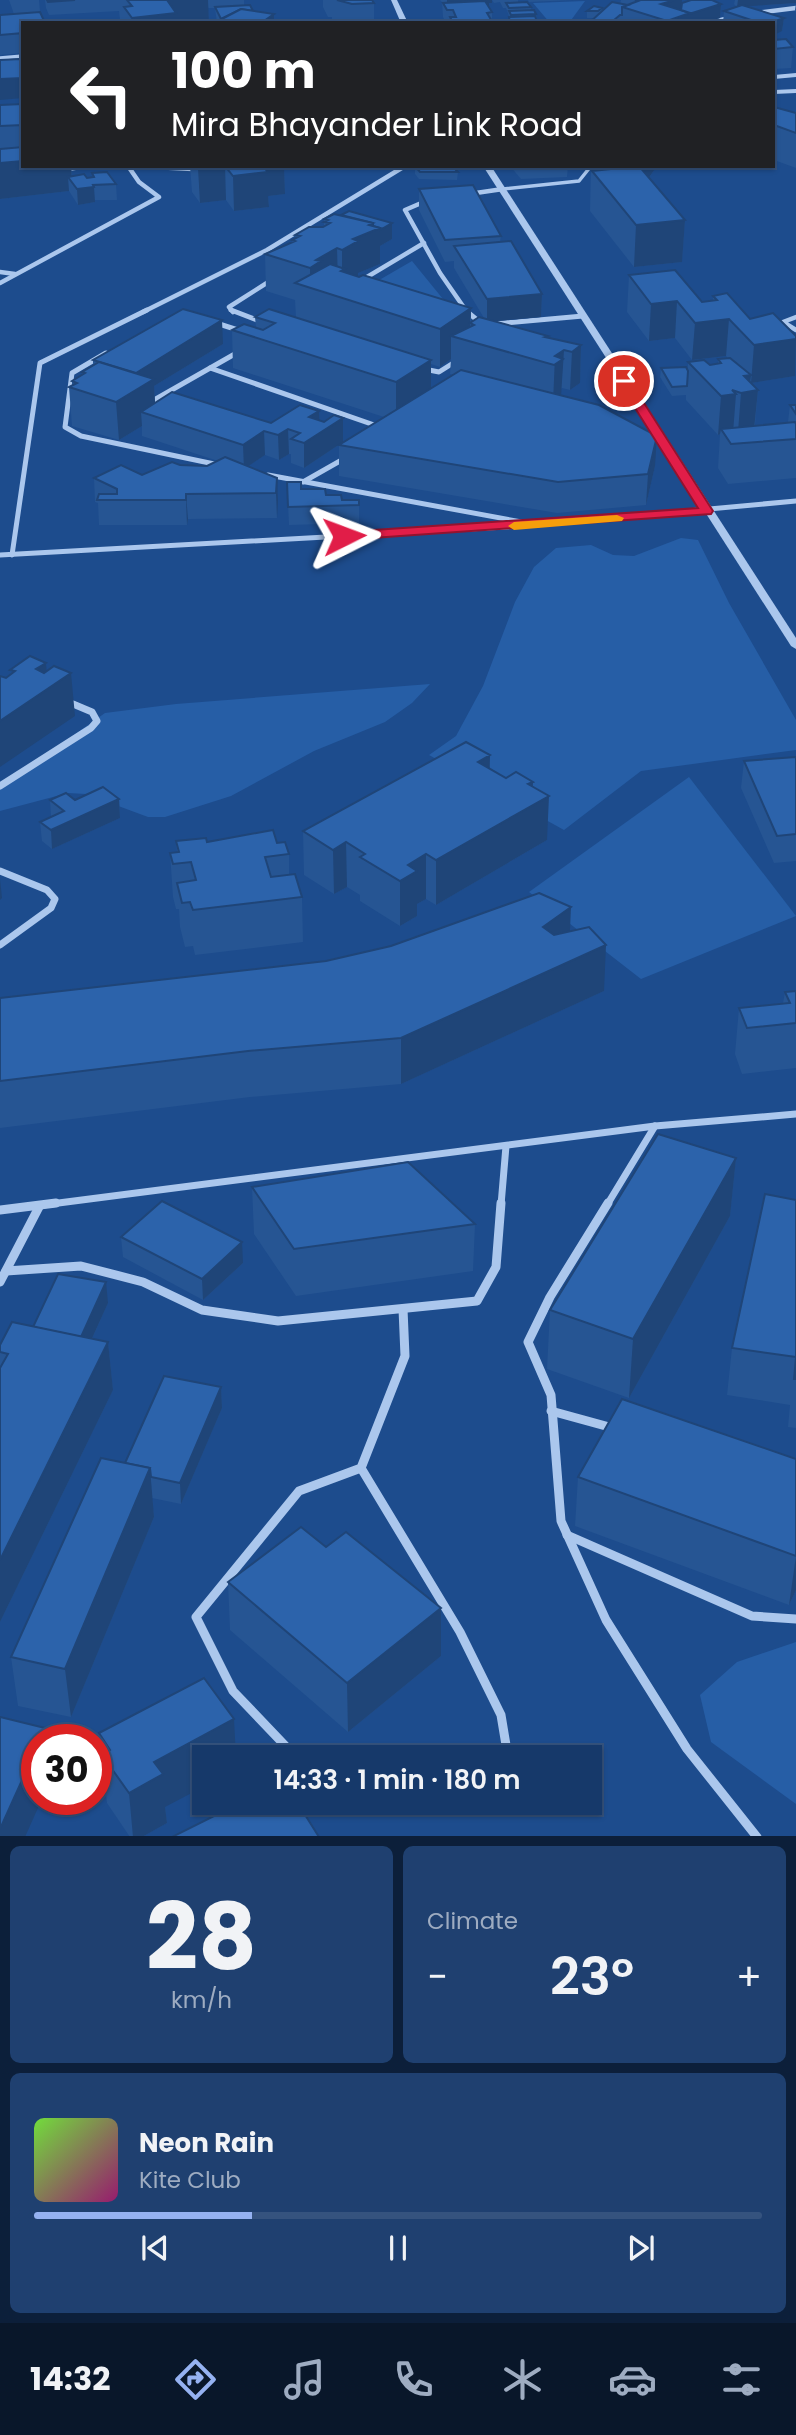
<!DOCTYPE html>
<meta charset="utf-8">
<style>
:root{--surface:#16396a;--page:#1f4070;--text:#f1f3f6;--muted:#9eacc1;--line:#35537e;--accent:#95b2f1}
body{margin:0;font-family:Poppins,sans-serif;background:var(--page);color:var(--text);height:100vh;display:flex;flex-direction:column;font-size:26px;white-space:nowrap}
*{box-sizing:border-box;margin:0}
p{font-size:23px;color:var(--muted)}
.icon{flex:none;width:38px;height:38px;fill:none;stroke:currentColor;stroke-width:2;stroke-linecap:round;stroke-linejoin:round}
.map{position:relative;height:1836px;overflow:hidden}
.panel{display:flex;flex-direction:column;gap:10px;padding:10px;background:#0c1f3a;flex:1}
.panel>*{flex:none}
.top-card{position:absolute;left:21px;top:21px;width:754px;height:147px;border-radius:0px;box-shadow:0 2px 5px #0004,0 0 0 2px var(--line);background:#202124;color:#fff;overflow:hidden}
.speed{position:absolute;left:21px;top:1724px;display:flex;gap:14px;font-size:35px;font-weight:700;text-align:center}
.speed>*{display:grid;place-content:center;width:91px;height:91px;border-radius:50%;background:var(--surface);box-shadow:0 2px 5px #0004,0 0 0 2px var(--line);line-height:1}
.speed .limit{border:10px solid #d22;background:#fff;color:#111}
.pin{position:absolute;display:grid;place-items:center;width:60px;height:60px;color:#fff;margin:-30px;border:4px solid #fff;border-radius:50%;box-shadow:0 2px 7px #0007}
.me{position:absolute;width:77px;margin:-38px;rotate:87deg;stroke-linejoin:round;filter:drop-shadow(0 0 5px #0008)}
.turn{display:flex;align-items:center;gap:24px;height:147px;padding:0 35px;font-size:32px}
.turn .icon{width:91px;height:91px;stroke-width:2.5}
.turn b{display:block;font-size:49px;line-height:60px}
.big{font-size:52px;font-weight:600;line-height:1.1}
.panel .widget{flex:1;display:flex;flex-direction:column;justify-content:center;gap:10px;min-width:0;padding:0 24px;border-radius:10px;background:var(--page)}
.panel .dial{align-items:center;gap:0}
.dial b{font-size:91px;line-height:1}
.song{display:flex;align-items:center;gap:21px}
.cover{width:84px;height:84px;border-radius:10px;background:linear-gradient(135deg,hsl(100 70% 55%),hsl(320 70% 35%))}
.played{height:7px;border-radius:4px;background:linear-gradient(90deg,var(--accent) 30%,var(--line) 30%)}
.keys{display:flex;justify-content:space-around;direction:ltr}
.heat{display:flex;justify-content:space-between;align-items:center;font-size:38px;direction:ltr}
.panel .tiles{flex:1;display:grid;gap:10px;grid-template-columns:1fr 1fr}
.widget:last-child{grid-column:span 2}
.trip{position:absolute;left:192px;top:1745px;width:410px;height:70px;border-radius:0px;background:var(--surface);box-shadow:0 2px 5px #0004,0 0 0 2px var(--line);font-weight:600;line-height:70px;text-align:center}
.tabs{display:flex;height:112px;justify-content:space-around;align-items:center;background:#09172a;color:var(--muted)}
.tabs .icon{width:49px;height:49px}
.tabs .on{color:var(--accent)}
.tabs b{font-size:32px;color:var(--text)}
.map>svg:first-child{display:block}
</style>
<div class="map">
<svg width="796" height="1837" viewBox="0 0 796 1837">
<rect width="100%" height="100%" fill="#1d4c8d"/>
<!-- green -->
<g fill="#265ea6">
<polygon points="585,1 569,23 550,23 533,3"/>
<polygon points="412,261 456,315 490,331 362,290"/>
<polygon points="681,538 698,540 729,603 796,720 796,750 641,771 564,830 429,755 456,736 483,686 515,602 534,567 556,548 591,545 613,555 634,556"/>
<polygon points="430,684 412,703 385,722 314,751 231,796 165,817 148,817 86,794 68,793 0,811 0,787 105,713 176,704"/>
<polygon points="689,777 796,916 641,979 529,892"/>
<polygon points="796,1642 796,1804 711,1742 700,1695 737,1662"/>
</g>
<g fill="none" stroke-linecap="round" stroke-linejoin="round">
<!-- service-far1 -->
<g stroke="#abc7ed" stroke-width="3.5">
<polyline points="0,58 23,56"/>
<polyline points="503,189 579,181 591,166"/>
</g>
<!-- service -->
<polyline stroke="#abc7ed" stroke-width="4.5" points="796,317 783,322 796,330"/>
<!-- minor-far3 -->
<g stroke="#abc7ed" stroke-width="4.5">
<polyline points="755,13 796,8"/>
<polyline points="709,23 733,17"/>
<polyline points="469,194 503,189"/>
<polyline points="426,201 405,210 440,273 467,312"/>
<polyline points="0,272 15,274"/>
<polyline points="362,280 424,243"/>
<polyline points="0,283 159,197 139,182 128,166"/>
<polyline points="143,312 267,250 405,166"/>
<polyline points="233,312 229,307 273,279"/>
</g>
<!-- minor-far2 -->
<g stroke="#abc7ed" stroke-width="5">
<polyline points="231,310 262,322"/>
<polyline points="465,310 482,324"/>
<polyline points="216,323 241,331"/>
<polyline points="494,324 583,316"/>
<polyline points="106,353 72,373 65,427 81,436 219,465"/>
<polyline points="210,368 380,427"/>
<polyline points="424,369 439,372 458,360"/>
<polyline points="147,404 240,351"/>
<polyline points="268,475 538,525"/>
<polyline points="303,482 347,457"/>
<polyline points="535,525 796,501"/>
<polyline points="0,555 523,526"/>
<polyline points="12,555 40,363 147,310"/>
<polyline points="67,701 77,705"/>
</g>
<!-- minor-far1 -->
<g stroke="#abc7ed" stroke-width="7">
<polyline points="0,786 91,728 97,721 92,712 73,704"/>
<polyline points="0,871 47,890 55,899 51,908 0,945"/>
<polyline points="43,1205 655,1126 796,1114"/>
<polyline points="501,1205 506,1146"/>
<polyline points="607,1205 655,1126"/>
</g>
<!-- minor -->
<g stroke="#abc7ed" stroke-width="9">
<polyline points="608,1203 550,1297 528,1342 551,1395 561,1521 606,1620 687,1749 757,1837"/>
<polyline points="0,1210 56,1203"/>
<polyline points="6,1271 81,1266 143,1282 202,1310 278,1321 477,1301 496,1267 501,1203"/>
<polyline points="0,1282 39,1207"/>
<polyline points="551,1411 613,1428"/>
<polyline points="361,1468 460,1632 501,1715 508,1757"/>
<polyline points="567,1535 752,1616 796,1619"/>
<polyline points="296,1757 233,1691 196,1617 299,1491 361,1468 405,1356 403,1309"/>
<polyline points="372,1802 395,1812 473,1802"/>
</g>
<!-- tertiary -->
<g fill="#abc7ed" fill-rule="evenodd">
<polygon points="391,0 397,0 408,23 401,23"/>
<polygon points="796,73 796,77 774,79 774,75"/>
<polygon points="796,89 796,93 774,94 774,90"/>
<polygon points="76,166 100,166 58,173 54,171"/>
<path d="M 125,166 C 145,166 195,162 211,170 L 207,172 L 129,168 Z"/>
<polygon points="483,166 491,166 796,638 796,649 791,646"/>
</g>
</g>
<!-- wall -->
<g fill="#265593" fill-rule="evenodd">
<polygon points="9,0 39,0 40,12 23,23 23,53 0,55 0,15 14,14"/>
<polygon points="45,0 244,0 244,5 274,23 217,23 215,8 208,8 209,23 122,23 120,20 119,11 49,15 46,8"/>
<polygon points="323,0 372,0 374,3 374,23 332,23 332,17 328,17 323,7"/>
<polygon points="440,0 492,0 492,3 489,3 489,8 492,12 492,21 493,23 446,23 443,17 442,2"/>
<polygon points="492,0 518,0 518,2 531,7 531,10 536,14 537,23 508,23 509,16 506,8 503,8 500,2 494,3"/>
<polygon points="528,0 573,0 529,2"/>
<polygon points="621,0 682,0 682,3 721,4 720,18 704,23 589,23 594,18 587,18 587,11 602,8 602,11 620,4"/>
<polygon points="735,0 796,0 796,12 795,10 796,3 748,6 784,18 782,31 774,23 723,23 724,11 737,7 734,4"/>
<polygon points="774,40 793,47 791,68 774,69"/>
<polygon points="23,104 23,166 71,166 72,176 87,178 92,178 92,173 116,184 117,200 95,200 95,202 78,205 69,191 0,199 0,105"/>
<polygon points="774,104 776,104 776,107 796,113 796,168 774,160"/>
<polygon points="190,166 284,166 285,194 268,196 269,207 234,211 226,200 200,203 192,192"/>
<polygon points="415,166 458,172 457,180 419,179 415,174"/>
<polygon points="510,166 568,166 567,177 521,179"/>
<polygon points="591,166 657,166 649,178 685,220 682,262 634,267 590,211"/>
<path d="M 419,189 L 501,236 L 500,242 L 542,294 L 541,317 L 496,321 L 548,338 L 581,345 L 580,383 L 570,390 L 562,388 L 561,389 L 561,395 L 655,466 L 646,505 L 557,513 L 339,476 L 339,445 L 384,417 L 233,368 L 232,330 L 256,328 L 255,317 L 296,318 L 295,300 L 266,291 L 265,254 L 292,242 L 292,240 L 295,239 L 295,235 L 324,227 L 324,219 L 341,215 L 392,223 L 392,239 L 380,246 L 380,264 L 358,273 L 358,276 L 471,308 L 471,323 L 484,318 L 454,268 L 454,261 L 445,262 L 419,210 ZM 451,359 L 450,374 L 454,375 L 431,388 L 431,364 L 440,367 Z"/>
<polygon points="629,275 702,302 713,301 713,296 750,319 796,336 795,376 751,383 758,390 755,425 788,422 790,405 796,405 796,478 728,484 718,468 720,434 718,435 686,400 686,395 672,396 660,377 661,368 688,371 688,362 710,365 718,364 718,359 728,358 726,356 692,360 675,338 649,341 627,312"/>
<polygon points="223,344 154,386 155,403 271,423 319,420 324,422 343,418 343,442 304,468 291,463 291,454 289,454 279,460 265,455 248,466 277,478 277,518 188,519 187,525 99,525 98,503 95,502 94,478 142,475 180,465 207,466 218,461 142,436 142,426 119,440 72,426 69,387 72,385 72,381 82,375 82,372 93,365 93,360"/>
<polygon points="287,482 301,489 326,495 342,500 359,500 359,523 289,525"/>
<polygon points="796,757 796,861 774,863 741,788 744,761"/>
<polygon points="490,768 506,778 533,787 547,840 436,905 426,899 417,904 417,916 400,926 360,901 360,895 347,887 334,894 304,875 303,831"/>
<polygon points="119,799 120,818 52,849 42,841 40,822 51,817 50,800"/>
<polygon points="176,841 277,843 289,854 289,875 302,897 303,942 195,955 193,946 185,947 180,927 179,909 176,909 173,897 170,853 177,852"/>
<polygon points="569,932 604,991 401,1084 250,1097 0,1128 0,998 326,961"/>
<polygon points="796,991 796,1068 742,1074 735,1054 739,1008 783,1003 785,992"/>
<polygon points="736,1158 730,1216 629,1398 547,1369 550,1310"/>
<polygon points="252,1187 475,1224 473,1271 296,1296 254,1234"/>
<polygon points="796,1200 796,1428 788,1427 790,1405 727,1395 732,1348"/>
<polygon points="121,1237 243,1263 203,1300 123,1257"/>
<polygon points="108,1303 92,1339 108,1342 113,1390 0,1622 0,1345 33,1327"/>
<polygon points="221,1387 222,1408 181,1504 152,1498 154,1517 71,1717 18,1706 11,1657 125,1463"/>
<polygon points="796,1459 796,1590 789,1605 575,1526 578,1477"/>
<polygon points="326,1547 441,1608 441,1656 348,1732 230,1630 228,1582"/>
<polygon points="99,1733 165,1807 167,1823 142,1837 130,1837 107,1803 105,1784 104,1781"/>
</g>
<!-- shaded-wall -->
<g fill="#1f4578">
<polygon points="167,0 208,0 209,23 132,23 132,18"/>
<polygon points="447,0 492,0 492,3 489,3 489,11 447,10"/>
<polygon points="675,0 682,0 681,16 721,4 720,18 704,23 667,23 661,4"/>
<polygon points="738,0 796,0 796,3 737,7"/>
<polygon points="274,14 274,23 261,23"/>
<polygon points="784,18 782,31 774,35 774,23 770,23"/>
<polygon points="23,78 23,98 0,100 0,79"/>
<polygon points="23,161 23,166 71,166 72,183 68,177 69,191 0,199 0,163"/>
<polygon points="215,166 225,166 226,200 200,203 198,168"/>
<polygon points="260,166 284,166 285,194 268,196 269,207 234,211 233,176"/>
<polygon points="642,166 657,166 641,189"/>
<polygon points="94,187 95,202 78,205 77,189"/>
<polygon points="685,220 682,262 634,267 636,225"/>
<polygon points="373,223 392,223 392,239 380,246 380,264 358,273 358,277 341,271 342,270 342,250 353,239"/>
<polygon points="337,248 338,284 310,288 310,268 316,260"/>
<polygon points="542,294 541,317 487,322 487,299"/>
<polygon points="677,301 675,338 649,341 651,304"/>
<polygon points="471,308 469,341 451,336 451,359 440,367 440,329"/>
<polygon points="729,319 726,356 692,360 695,323"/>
<polygon points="222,320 223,344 154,386 156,417 141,412 142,426 119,440 116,402 134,374"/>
<polygon points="796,339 795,376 751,383 754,345"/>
<polygon points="581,345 580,383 570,390 572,352"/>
<polygon points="564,350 561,397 553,403 555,356"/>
<polygon points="431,360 431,398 396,421 396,382"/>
<polygon points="751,375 749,392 758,390 754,429 738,432 741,393 744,376"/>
<polygon points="736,394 733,433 721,429 720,434 718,435 721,396"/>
<polygon points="319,411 320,433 343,418 343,442 304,468 304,443 309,417"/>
<polygon points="288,429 289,454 279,460 278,435"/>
<polygon points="264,431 265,455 244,469 243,445"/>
<polygon points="657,436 655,466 646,505 648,474"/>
<polygon points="277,478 278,502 277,518 276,493"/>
<polygon points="186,494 188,519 187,525 186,500"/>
<polygon points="46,663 48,689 71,673 75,716 0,767 0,721 36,669"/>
<polygon points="490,755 489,799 478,762"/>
<polygon points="533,782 532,805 549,796 547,840 436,905 436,860"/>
<polygon points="119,799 120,818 52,849 51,830"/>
<polygon points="346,842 347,887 334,894 333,850"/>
<polygon points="426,854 426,899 417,904 417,916 400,926 400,881 408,865"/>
<polygon points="0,879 2,898 0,900"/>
<polygon points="571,907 569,952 543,927"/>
<polygon points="606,945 604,991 401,1084 401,1038"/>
<polygon points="736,1158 730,1216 629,1398 633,1339"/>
<polygon points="242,1242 243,1263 203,1300 202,1279"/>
<polygon points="106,1282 108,1303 80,1365 78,1344"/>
<polygon points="108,1342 113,1390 0,1622 0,1560"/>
<polygon points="221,1387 222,1408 181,1504 180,1483"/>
<polygon points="150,1468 154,1517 71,1717 65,1669"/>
<polygon points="796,1556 796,1590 789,1605"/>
<polygon points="441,1608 441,1656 348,1732 347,1683"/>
<polygon points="234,1719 236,1757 205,1757 205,1786 165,1807 167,1823 142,1837 133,1837 129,1793 154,1762"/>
<polygon points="45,1728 47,1740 40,1740"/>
<polygon points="37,1747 37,1799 42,1799 25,1837 0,1837 0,1829"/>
</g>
<!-- building -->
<g fill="#2c63ab" stroke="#1f4578" stroke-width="2">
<polygon points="47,0 75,0 48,2"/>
<polygon points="127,0 167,0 176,13 132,18 124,7 132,6"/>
<polygon points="337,0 372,0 374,3 352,4"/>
<polygon points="635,0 675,0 661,4 690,13 667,21 622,7 638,1"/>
<polygon points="691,0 712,0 721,4 689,14 690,13 681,10 682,3"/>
<polygon points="485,1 492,12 487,13 493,23 453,23 450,17 456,17 453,10 447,10 443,3"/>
<polygon points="527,2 531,7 509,8 506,3"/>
<polygon points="612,2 628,5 622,7 622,15 620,15 614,20 620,21 614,23 589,23"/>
<polygon points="250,5 253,11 241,9 221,19 215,7"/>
<polygon points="742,5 784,18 770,23 760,23 724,11"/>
<polygon points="594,6 602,8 598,11 587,11"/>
<polygon points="241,9 274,14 261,23 220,23 222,22 218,21"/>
<polygon points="534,10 536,14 511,15 509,11"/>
<polygon points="40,12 45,23 23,23 23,33 0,35 0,15"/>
<polygon points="535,16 537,22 510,23 509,17"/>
<polygon points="786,39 793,47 774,49 774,40"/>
<polygon points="21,59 23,63 23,78 0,79 0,60"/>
<polygon points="23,104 23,125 0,126 0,105"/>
<polygon points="774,107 796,113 796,133 774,125"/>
<polygon points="23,147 23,161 0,163 0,149"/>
<polygon points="197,166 215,166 198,168"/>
<polygon points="225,166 263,166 268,172 233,176"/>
<polygon points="415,166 452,166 458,172 420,172"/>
<polygon points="639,166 685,220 636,225 592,171"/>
<polygon points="107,172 116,184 93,185 94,187 77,189 68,177 84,174 87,178 94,177 92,173"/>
<polygon points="473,185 501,236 445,240 419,189"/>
<polygon points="349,211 392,223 380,230 380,228 373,226 373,223 341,215"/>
<polygon points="334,214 373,223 369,225 380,228 353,239 358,241 342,250 337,248 316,260 321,261 310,268 265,254 295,241 292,240 300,236 295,235 309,227 323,227 330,223 324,222 328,220 324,219"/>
<polygon points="511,241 542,294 487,299 454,246"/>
<polygon points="330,264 345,269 341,271 359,277 363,275 471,308 440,329 295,283"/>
<polygon points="675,270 702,302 717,300 713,296 727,293 750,319 773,313 796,336 796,339 754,345 729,319 695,323 677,301 651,304 629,275"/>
<polygon points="183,309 222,320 136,373 93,360"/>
<polygon points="269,309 431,360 396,382 232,330 244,324 263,330 275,323 255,317"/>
<polygon points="479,317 548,336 545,337 581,345 572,352 564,350 555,356 563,359 554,365 451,336 474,325 470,323"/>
<polygon points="730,358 751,375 744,376 758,390 741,393 732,390 736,394 721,396 688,362 704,360 710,365 721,363 718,359"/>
<polygon points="99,362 154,379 116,402 69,387 77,383 72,381 85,373 82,372"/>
<polygon points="686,367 688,371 687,386 672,387 661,368"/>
<polygon points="461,370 599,405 657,436 648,474 558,482 339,445"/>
<polygon points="172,392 271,423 300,405 319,411 309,417 324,422 334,415 343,418 304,443 291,439 300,433 288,429 278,435 264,431 243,445 141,412"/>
<polygon points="790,405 796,405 796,414"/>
<polygon points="795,422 796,424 796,439 731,444 721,429"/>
<polygon points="225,457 277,478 276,493 186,494 186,500 97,500 99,494 117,494 117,489 94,478 121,465 142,475 172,462 180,465 207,466"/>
<polygon points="287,482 301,482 301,489 325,489 326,495 341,495 342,500 359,500 359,505 288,507"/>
<polygon points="30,656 46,663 36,669 44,673 54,666 71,673 0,721 0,676 6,678 15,671 10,670"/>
<polygon points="466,742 490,755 478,762 506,778 516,772 533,782 528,784 549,796 436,860 426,854 408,865 417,871 400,881 360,857 365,854 346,842 333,850 303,831"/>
<polygon points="796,757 796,834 777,836 744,761"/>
<polygon points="103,787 119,799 51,830 40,822 64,811 50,800 66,793 75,800"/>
<polygon points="273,830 277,843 285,842 289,854 265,857 271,877 295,874 302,897 193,910 190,902 182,903 177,883 196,880 191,862 173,864 170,853 179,852 176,841 206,838 207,842"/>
<polygon points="539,893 571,907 543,927 554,935 589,927 606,945 401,1038 248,1051 0,1081 0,998 326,961 391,946"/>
<polygon points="796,991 796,1023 747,1028 739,1008 790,1003 785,992"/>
<polygon points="658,1134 736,1158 633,1339 550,1310"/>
<polygon points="408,1162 475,1224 294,1249 252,1187"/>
<polygon points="765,1194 796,1200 796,1357 732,1348"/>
<polygon points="162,1201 242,1242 202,1279 121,1237"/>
<polygon points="58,1274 106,1282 81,1337 33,1327"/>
<polygon points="12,1322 108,1342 0,1560 0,1368 8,1354 0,1352 0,1345"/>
<polygon points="796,1358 796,1379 794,1379"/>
<polygon points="164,1376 221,1387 180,1483 151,1477 150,1468 125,1463"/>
<polygon points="622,1399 796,1459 796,1556 578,1477"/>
<polygon points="101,1458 150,1468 65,1669 11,1657"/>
<polygon points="301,1527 326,1547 346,1532 441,1608 347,1683 228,1582"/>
<polygon points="204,1678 234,1719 154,1762 163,1774 129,1793 102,1755 110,1750 99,1733"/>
<polygon points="0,1717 45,1728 40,1740 37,1740 37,1747 0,1829"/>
<polygon points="242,1802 297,1802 319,1837 172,1837"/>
</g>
<!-- route -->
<polygon fill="#e11d48" stroke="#92132f" stroke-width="2" points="620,378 630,381 713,511 711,514 344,540 338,536 344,532 698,508 618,381"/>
<!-- slow -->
<polygon fill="#f59e0b" points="617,515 624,518 622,521 514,530 508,526 514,522"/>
</svg>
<div class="speed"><div class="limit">30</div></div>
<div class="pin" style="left:624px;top:381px;background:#d93025"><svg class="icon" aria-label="arrive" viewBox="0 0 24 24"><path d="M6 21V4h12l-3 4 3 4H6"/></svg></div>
<svg class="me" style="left:344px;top:536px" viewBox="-20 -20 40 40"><path d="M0-17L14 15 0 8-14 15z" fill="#e11d48" stroke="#fff" stroke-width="4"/></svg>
<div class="trip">14:33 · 1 min · 180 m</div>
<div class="top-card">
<div class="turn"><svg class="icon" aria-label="left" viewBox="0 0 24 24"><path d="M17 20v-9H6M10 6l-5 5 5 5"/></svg><div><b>100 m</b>Mira Bhayander Link Road</div></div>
</div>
</div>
<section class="panel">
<div class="tiles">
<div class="widget dial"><b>28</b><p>km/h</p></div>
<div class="widget"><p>Climate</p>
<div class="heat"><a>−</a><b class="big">23°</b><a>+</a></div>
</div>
<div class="widget">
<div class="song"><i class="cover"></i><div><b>Neon Rain</b><p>Kite Club</p></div></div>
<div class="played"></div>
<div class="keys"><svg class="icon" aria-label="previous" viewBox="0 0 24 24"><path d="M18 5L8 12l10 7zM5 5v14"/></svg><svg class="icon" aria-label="pause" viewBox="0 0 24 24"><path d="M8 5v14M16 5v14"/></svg><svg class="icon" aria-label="next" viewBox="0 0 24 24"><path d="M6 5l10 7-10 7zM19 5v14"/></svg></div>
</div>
</div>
</section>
<nav class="tabs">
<b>14:32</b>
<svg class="icon on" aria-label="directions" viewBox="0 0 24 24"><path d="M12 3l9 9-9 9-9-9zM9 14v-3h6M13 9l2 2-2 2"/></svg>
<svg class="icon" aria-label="music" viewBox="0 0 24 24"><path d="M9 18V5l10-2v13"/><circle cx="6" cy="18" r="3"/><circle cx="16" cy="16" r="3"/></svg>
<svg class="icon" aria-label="phone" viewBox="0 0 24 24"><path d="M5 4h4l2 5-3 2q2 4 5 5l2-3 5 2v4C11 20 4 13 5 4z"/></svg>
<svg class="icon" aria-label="climate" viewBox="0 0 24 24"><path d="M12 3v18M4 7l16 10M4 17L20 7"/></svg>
<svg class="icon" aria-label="car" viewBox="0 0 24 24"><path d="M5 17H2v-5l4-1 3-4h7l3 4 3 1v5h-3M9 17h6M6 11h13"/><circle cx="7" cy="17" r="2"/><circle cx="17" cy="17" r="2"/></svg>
<svg class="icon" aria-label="filters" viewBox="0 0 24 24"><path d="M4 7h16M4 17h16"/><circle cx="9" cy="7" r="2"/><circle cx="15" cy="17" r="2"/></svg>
</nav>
